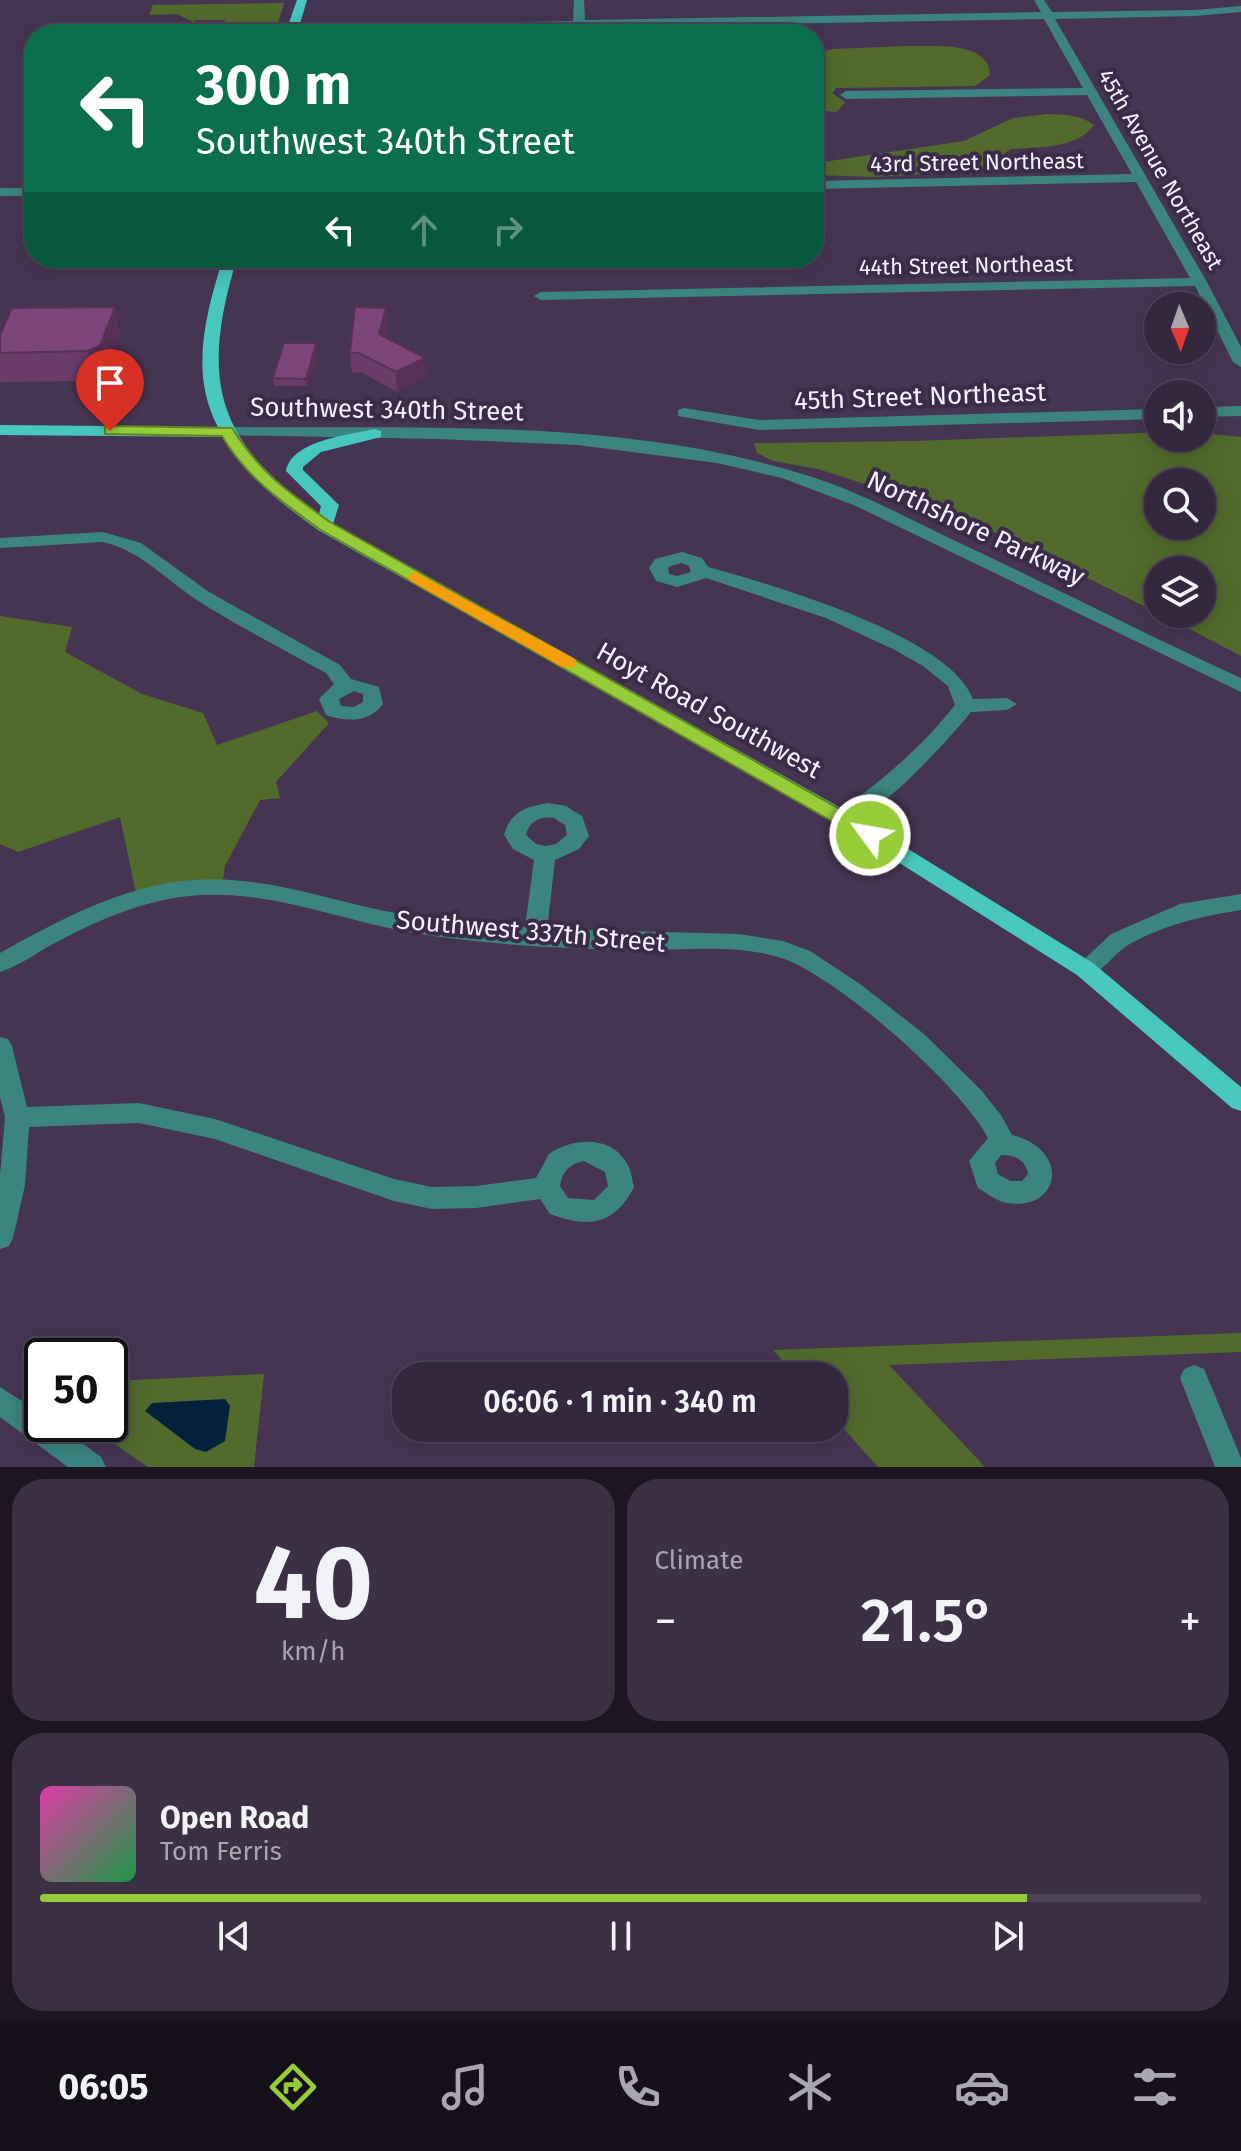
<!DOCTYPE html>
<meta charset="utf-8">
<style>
:root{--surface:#34283e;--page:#3c3045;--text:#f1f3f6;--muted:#a9a6b0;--line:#4e4458;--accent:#97cc39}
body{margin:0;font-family:"Fira Sans",sans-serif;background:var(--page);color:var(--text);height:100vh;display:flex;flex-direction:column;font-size:30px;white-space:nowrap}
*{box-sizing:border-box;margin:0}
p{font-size:26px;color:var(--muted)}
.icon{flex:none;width:44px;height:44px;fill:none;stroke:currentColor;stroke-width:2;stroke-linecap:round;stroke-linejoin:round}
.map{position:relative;height:1467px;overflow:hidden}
.side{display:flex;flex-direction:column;gap:12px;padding:12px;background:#1d1622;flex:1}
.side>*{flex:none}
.banner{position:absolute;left:24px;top:24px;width:800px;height:244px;border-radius:32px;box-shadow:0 4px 20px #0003,0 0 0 2px var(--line);background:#0b6e4f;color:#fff;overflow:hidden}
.needle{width:52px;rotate:178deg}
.buttons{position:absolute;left:1144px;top:292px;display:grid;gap:16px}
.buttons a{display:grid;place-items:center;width:72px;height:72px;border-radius:50%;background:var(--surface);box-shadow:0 4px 20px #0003,0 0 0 2px var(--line);font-size:40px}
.speed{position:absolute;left:24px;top:1338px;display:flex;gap:16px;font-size:40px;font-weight:700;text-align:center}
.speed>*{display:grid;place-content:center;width:104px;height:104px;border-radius:50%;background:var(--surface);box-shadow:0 4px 20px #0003,0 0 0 2px var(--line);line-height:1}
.speed .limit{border:4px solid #111;border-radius:12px;background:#fff;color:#111}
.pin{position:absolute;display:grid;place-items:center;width:68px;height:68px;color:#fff;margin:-82px -34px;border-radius:50% 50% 50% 0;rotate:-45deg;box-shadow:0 0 8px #0007}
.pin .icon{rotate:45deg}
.me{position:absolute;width:88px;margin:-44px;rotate:302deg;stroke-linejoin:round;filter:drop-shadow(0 0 6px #0008)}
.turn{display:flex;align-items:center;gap:28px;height:168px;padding:0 40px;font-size:36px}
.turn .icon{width:104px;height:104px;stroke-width:2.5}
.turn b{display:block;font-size:56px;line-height:68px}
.lanes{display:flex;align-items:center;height:76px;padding:0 40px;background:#0003;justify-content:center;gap:40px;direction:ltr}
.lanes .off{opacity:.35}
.big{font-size:60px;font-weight:600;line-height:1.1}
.side .tile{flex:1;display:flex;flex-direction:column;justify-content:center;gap:12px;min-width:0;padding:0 28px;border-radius:32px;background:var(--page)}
.side .dial{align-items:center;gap:0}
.dial b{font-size:104px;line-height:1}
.song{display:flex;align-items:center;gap:24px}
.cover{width:96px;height:96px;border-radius:12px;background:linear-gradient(135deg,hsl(320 70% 55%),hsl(140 70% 35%))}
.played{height:8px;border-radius:4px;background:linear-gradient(90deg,var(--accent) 85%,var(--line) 85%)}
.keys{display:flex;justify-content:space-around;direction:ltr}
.heat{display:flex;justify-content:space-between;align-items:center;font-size:44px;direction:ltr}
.side .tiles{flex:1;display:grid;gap:12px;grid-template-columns:1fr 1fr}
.tile:last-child{grid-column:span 2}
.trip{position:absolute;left:392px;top:1362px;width:456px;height:80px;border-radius:32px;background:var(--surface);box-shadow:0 4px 20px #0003,0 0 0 2px var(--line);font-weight:600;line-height:80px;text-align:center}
.tab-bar{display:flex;height:128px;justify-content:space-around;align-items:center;background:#151019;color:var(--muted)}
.tab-bar .icon{width:56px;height:56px}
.tab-bar .on{color:var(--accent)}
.tab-bar b{font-size:36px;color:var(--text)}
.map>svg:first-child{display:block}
</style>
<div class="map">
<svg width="1241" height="1467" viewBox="0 0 1241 1467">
<rect width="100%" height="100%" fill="#453553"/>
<!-- green -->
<g fill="#526b2c" fill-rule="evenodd">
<polygon points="284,3 277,26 203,27 177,14 149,15 153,5"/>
<path d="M 909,46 C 933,47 989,40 990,75 L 975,86 L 836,88 L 832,93 L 845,102 L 837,112 L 814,110 L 814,55 L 832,49 Z"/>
<path d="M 1047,114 C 1064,115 1080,114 1094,125 C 1077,149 1038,147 1011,149 L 1004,154 L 1004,163 L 996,170 L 874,177 L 814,175 L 816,163 L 964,141 L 1013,118 Z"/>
<path d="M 1143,433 L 1158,433 L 1158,438 L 1202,438 L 1202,433 L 1241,437 L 1241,656 L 1161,614 L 1202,614 L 1202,570 L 1158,570 L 1158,613 L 956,513 L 818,469 L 773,461 L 757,453 L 754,443 L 914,441 ZM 1158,482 L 1202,482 L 1202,526 L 1158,526 Z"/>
<polygon points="0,616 72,627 65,652 142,694 203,713 217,745 317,711 329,723 276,782 280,798 260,800 225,866 222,887 137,898 120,817 18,852 0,844"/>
<polygon points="1241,1333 1241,1352 889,1365 985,1467 878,1467 834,1418 834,1376 796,1376 773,1350"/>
<polygon points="264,1374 254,1467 148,1467 86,1424 110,1424 110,1381"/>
</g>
<!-- water -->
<polygon fill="#02223c" points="225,1399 230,1406 225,1441 206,1452 195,1449 145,1411 152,1403"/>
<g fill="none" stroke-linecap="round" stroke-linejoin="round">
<!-- minor -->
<g fill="#3c857f" fill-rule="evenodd">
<polygon points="574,0 584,0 585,20 1041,12 1034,0 1044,0 1052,12 1195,10 1241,6 1241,12 1195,16 1055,19 1207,282 1241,347 1241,367 1233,362 1195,286 541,300 534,296 541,292 1190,278 1136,182 814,189 814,181 1132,174 1087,95 846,99 840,95 846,91 1083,88 1044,19 293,32 287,29 293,26 573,21"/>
<rect x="0" y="188" width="34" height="8"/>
<polygon points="1241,406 1241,416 1202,417 1202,407"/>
<polygon points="684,408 759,420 1158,409 1158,419 759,430 678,416 678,410"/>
<path d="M 227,427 C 419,429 623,417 809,476 C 857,491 902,515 947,537 C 1046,583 1142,633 1241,678 L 1241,692 L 856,506 L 782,478 L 717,463 L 578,445 L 438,439 L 221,435 L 221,429 Z"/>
<path d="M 103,532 L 141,543 L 209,592 L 340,665 L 351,679 L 379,687 L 383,704 C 369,723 346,722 326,715 L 319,699 L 334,684 L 326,673 C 283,649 239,627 197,600 C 166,580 140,550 103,542 L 0,548 L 0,538 ZM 354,691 L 363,694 L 363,702 L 354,707 L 341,706 L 339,699 Z"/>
<path d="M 682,552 L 702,558 L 708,567 C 770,584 951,636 973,699 L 1007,698 L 1017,704 L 1007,710 L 971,712 C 951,737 867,832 836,823 L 832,818 L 836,813 C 881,782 921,748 955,705 L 948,686 L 923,666 L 895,650 L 826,618 L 706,578 L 677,587 L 656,581 L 649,568 L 655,559 ZM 681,563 L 689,566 L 691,572 L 677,576 L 669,574 L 668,567 Z"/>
<path d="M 549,803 L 566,806 L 582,816 L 589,836 L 579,849 L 555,860 L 547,929 L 739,934 L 783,941 L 810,951 L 860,984 L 924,1034 L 981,1090 L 1001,1115 L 1012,1135 C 1071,1150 1061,1211 1007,1203 C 996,1201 987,1193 978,1188 L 969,1161 L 988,1138 C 961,1086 837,976 781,958 C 738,944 688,950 643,950 C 566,949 485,945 408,932 C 336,919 264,888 189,896 C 141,901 96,921 53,944 C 36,953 19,966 0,972 L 0,953 C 59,920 124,885 193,880 C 260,875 321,898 385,911 C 431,920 478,925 525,927 L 534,860 L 513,849 L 504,835 C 510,812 527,806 549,803 ZM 554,818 L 565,825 L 567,835 L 556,844 L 546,846 L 536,844 L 526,835 C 529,821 541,816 554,818 ZM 1001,1155 C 1014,1154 1026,1160 1028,1174 L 1022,1181 L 1010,1181 L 998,1174 L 995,1163 Z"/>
<path d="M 1241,894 L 1241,910 C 1202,916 1163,925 1128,945 C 1111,955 1098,982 1077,975 L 1074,969 L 1111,934 L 1180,904 Z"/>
<path d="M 0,1037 L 8,1039 L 12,1046 L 27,1107 L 139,1103 L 215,1119 L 394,1179 L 432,1187 L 476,1186 L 536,1178 L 549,1154 C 572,1138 610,1135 626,1162 C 631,1169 632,1179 634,1187 C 614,1226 588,1228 550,1214 L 540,1199 L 476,1208 L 432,1209 L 394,1201 L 215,1139 L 139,1123 L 29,1127 L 25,1185 L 13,1238 L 9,1246 L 0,1249 L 0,1175 L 5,1117 L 0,1097 ZM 584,1161 L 605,1172 L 608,1186 L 594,1200 L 568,1198 L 560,1186 C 562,1171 570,1164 584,1161 Z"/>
<polygon points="1194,1365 1204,1369 1241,1458 1241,1467 1215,1467 1180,1378 1184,1369"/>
<polygon points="0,1387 42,1414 42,1424 56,1424 101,1457 106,1467 68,1467 0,1417"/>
</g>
<!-- major -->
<g fill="#47c7bd" fill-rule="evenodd">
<polygon points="297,0 307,0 297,34 285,34"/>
<path d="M 223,258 L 237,258 C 201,377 213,440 319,514 L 321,506 L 286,471 C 292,440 349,435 375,429 L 381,431 L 381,437 L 321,452 L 303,467 L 303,470 L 339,505 L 333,524 L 850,813 L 1093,963 L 1241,1087 L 1241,1111 L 1232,1108 L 1077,975 L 836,823 L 318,530 C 282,504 245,476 224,437 L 0,435 L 0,425 L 218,427 C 189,373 206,313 223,258 Z"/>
</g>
</g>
<!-- wall -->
<g fill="#6b3c6a">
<polygon points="115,307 120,336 107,375 95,381 0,382 0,335"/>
<polygon points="386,308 388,327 385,337 426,378 397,392 361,372 352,373 350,353"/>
<polygon points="317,351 307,386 274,386 273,378"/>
</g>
<!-- shaded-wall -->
<g fill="#573156">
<polygon points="224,21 226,33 219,34"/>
<polygon points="115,307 120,336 107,375 95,381 88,351"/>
<polygon points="386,308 388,327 381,353 379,334"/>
<polygon points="316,343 317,351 307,386 306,379"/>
<polygon points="425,358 426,378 397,392 396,372"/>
</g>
<!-- building -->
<g fill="#7c467b" stroke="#573156" stroke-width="2">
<polygon points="196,21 224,21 219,34 191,34"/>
<polygon points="115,307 100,346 88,351 0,353 0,335 12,308"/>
<polygon points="355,307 386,308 379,334 425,358 396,372 359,353 350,353"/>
<polygon points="284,343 316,343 306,379 273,378"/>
</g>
<!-- route -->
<path fill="#97cc39" stroke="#628525" stroke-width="2" d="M 110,426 L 232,428 C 261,474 287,491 330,522 L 877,830 L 880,835 L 877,839 L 863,839 L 319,529 C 281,501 246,477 222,436 L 105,434 L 105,427 Z"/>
<!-- slow -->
<polygon fill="#f59e0b" points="415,572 575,659 577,663 575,667 562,667 409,580 407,577"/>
<g text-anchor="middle" stroke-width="8" stroke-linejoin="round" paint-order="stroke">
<!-- far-street labels -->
<g font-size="22" fill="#f7f1fd" stroke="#3a2b48">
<text transform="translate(977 162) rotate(-1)" y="8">43rd Street Northeast</text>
<text transform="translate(1161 169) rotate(60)" y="8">45th Avenue Northeast</text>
<text transform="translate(966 265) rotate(-1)" y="8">44th Street Northeast</text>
</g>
<!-- street labels -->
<g font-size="26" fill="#f7f1fd" stroke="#3a2b48">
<text transform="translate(920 396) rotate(-2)" y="9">45th Street Northeast</text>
<text transform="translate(387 409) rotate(1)" y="9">Southwest 340th Street</text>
<text transform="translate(976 528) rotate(25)" y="9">Northshore Parkway</text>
<text transform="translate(709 710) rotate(29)" y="9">Hoyt Road Southwest</text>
<text transform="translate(531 931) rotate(5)" y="9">Southwest 337th Street</text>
</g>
</g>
</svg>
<div class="buttons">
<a><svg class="needle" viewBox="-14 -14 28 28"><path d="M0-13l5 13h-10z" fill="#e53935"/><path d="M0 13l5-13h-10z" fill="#a9a6b0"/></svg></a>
<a><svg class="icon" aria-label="sound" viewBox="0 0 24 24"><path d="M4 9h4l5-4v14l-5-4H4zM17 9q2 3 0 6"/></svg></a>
<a><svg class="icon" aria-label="search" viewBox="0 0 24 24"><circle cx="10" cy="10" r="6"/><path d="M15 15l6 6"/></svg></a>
<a><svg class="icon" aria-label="layers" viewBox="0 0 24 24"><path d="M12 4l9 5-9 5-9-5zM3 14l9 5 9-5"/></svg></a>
</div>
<div class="speed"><div class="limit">50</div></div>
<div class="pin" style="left:110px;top:431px;background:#d93025"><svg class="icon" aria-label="arrive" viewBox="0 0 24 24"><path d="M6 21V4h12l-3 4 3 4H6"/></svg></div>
<svg class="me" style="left:870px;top:835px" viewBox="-20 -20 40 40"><circle r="17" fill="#97cc39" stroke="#fff" stroke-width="3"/><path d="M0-11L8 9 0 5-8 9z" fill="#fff"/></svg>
<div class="trip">06:06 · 1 min · 340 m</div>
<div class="banner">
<div class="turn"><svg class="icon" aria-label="left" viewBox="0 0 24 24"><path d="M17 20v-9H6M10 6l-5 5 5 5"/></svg><div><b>300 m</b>Southwest 340th Street</div></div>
<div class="lanes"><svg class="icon" aria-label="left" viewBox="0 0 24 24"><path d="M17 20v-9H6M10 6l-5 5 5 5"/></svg><svg class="icon off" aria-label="ahead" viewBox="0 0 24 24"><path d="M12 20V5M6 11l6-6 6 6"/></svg><svg class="icon off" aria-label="right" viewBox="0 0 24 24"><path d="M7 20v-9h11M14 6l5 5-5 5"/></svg></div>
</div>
</div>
<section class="side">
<div class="tiles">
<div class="tile dial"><b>40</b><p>km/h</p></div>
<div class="tile"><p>Climate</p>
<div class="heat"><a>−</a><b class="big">21.5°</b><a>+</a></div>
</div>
<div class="tile">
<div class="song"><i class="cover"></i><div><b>Open Road</b><p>Tom Ferris</p></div></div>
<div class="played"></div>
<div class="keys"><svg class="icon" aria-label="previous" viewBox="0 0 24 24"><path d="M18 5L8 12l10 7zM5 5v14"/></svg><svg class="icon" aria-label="pause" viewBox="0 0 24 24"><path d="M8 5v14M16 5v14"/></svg><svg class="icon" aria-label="next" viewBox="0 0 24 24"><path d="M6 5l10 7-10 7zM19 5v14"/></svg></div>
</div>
</div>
</section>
<nav class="tab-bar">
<b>06:05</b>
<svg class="icon on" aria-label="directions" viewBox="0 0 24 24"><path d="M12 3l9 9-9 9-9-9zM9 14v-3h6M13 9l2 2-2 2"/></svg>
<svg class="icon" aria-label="music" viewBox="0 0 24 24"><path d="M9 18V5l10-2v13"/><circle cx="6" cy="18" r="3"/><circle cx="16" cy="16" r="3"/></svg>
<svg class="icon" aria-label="phone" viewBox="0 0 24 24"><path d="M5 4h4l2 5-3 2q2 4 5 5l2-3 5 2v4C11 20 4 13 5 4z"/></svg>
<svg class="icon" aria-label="climate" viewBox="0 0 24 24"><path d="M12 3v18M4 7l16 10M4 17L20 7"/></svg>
<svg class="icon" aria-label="car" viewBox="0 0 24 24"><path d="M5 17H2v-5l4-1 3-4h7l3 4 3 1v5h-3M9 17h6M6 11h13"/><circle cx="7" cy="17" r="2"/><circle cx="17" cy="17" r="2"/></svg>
<svg class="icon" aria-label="filters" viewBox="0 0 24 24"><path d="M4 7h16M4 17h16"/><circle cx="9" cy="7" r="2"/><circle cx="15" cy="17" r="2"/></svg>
</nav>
